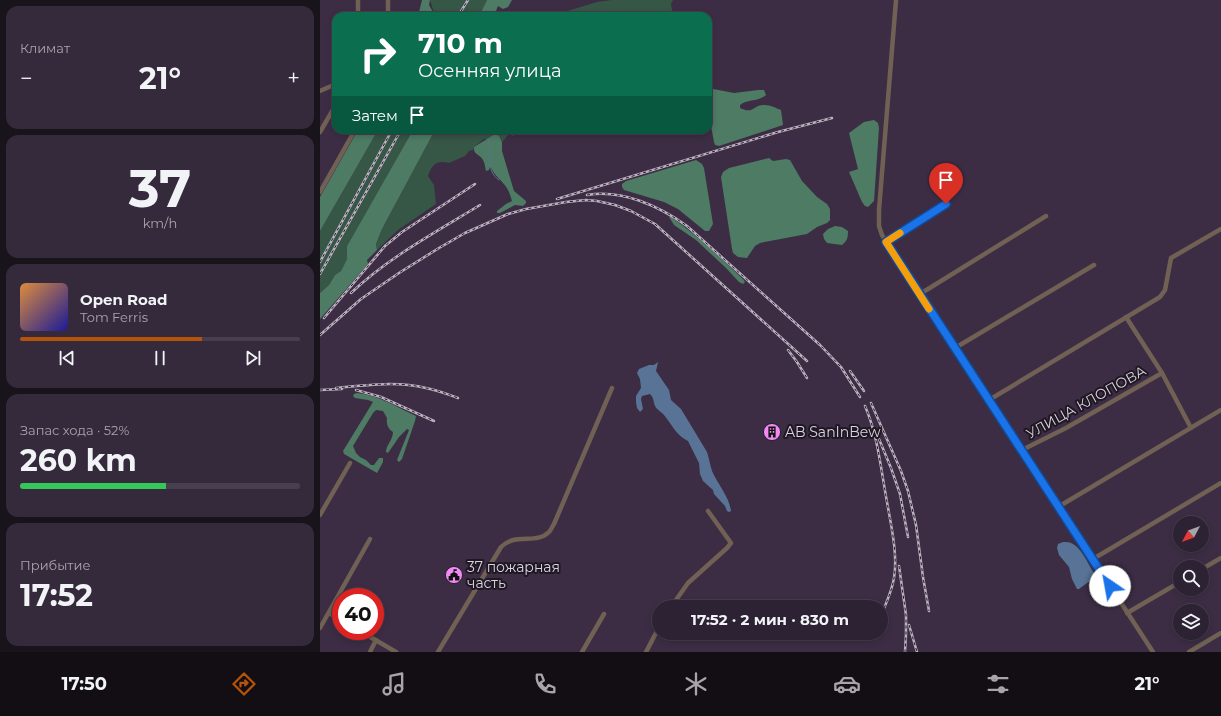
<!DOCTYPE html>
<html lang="ru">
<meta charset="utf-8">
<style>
:root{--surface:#2d2233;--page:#352a3b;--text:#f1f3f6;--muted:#a7a4ac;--line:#483f4e;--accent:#b45309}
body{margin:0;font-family:Montserrat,sans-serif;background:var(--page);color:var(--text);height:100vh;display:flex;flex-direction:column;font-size:15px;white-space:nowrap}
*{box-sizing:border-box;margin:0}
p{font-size:13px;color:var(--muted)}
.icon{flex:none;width:22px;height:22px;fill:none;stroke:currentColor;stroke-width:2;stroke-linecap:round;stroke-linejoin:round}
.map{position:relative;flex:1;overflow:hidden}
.drawer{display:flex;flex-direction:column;gap:6px;padding:6px;background:#19131c;width:320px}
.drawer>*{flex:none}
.guide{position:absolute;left:12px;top:12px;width:380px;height:122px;border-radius:12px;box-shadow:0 2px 6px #0003,0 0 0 1px var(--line);background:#0b6e4f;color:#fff;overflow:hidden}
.needle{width:26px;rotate:229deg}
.buttons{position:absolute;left:853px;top:516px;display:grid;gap:8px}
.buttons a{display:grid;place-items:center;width:36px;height:36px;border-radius:50%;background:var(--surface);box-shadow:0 2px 6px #0003,0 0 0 1px var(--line);font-size:20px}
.speed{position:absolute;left:12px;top:588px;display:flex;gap:8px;font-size:20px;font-weight:700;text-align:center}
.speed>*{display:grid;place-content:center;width:52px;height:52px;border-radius:50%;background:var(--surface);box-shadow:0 2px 6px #0003,0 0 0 1px var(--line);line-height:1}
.speed .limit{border:6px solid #d22;background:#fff;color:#111}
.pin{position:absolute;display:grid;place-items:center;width:34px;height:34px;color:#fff;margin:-41px -17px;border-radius:50% 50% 50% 0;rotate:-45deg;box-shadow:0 0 4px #0007}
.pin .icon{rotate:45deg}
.me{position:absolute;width:44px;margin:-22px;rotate:327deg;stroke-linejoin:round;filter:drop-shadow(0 0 3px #0008)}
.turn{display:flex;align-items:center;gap:14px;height:84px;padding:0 20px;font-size:18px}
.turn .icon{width:52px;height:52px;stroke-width:2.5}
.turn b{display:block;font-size:28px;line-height:34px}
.then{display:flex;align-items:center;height:38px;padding:0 20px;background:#0003;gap:8px;font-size:15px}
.big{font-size:30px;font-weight:700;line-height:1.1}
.drawer .card{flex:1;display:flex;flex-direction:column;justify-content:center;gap:6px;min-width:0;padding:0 14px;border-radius:12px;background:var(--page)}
.drawer .dial{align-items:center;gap:0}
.dial b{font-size:52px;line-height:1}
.song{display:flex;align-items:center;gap:12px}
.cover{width:48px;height:48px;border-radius:6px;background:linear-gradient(135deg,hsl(30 70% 55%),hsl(240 70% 35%))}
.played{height:4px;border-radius:2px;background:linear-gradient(90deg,var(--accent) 65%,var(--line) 65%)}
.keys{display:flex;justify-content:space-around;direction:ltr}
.heat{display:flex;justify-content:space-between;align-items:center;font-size:22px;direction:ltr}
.charge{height:6px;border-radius:3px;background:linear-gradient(90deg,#34c759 52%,var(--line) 0)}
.trip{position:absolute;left:332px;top:600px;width:236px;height:40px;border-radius:20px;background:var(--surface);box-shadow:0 2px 6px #0003,0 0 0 1px var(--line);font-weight:700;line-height:40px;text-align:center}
.tabs{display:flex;height:64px;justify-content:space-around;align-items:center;background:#120e14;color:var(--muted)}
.tabs .icon{width:28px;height:28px}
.tabs .selected{color:var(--accent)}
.tabs b{font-size:18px;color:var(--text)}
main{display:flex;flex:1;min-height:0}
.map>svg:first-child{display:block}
</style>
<main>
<section class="drawer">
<div class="card"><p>Климат</p>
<div class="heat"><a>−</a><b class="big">21°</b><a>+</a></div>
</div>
<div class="card dial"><b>37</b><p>km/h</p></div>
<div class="card">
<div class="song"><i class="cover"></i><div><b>Open Road</b><p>Tom Ferris</p></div></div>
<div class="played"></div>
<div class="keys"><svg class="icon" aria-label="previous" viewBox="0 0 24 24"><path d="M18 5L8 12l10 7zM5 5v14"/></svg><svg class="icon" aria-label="pause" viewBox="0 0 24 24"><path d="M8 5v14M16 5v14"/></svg><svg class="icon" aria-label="next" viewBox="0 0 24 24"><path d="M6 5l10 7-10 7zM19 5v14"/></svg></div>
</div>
<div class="card"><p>Запас хода · 52%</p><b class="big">260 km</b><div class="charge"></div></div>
<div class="card"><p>Прибытие</p><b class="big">17:52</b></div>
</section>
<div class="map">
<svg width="901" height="652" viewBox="0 0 901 652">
<rect width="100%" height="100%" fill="#3c2d44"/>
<!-- green -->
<g fill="#365646">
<polygon points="110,0 167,0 159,16 115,16"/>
<polygon points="291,0 353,0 351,4 353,16 217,16 241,13 277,2"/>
<polygon points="58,130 93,130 27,246 27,259 21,271 15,275 9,285 0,293 0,231"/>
<path d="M 115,130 L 200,130 L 193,136 L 189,134 L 182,142 L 181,139 L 164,139 L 154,147 L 153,150 L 149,151 L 145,156 L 129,163 C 117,160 112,164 108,176 L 114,185 L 116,204 L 78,230 L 57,250 L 56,244 L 62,229 Z"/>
</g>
<!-- forest -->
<g fill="#4d7b64">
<polygon points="102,0 110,0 109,5 115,16 98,16"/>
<polygon points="167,0 192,0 188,7 183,9 178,6 174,16 159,16"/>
<path d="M 388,88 L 414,93 L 438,90 L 444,90 L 446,95 C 438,102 427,99 420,105 L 420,108 C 434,115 433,104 445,105 C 450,105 456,108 461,110 L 463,125 L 399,146 L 395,145 L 394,142 L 388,110 Z"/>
<polygon points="554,120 558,123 559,128 554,201 548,207 545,206 542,202 529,172 538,169 529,133 544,122"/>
<polygon points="38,130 58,130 0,231 0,197"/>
<polygon points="93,130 115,130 62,229 56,244 57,250 47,260 48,264 0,319 0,293 9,285 15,275 21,271 27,259 27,246"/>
<path d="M 175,134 L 179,136 L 182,142 L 182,151 L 194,191 L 206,201 L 206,203 L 203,206 L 195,205 L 180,213 L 177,213 L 177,211 L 186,204 L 192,201 C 190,194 188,188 183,183 C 178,177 174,175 171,167 L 170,167 L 169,170 L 166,171 C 165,168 165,163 163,160 C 160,154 153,155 154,147 Z"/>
<polygon points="449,158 453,161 466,159 470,160 482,181 497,197 507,204 510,209 510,220 507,223 497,227 487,234 440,243 435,246 427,258 418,257 413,253 412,249 401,177 403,172 409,168"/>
<polygon points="376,160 382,164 384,168 393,224 389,231 385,231 358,209 344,202 304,190 302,187 302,184 306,181"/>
<path d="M 349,217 L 351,217 C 377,235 400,257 423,279 L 425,282 L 423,284 L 419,282 L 406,268 L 376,240 L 354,225 Z"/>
<path d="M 515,226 L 522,227 L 528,231 C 528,238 527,241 522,245 L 507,243 L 504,239 L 503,234 L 508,229 Z"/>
<path d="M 37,393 C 58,395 77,407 96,416 L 95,421 L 82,459 L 79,462 L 77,460 L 89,430 L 87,429 L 79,437 L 68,453 L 66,452 C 66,445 73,440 73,432 C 68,429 66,424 67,418 L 63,411 L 56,410 L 53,413 L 33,446 L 36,453 L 40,457 L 46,460 L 51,465 L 54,465 L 59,458 L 63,458 L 63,462 L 57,473 L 24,454 L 23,451 L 53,402 L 48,400 L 35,398 L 33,396 L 34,394 Z"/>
</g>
<!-- water -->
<g fill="#597396">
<path d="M 338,362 L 336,371 L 349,390 L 351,400 L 361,409 L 387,452 C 389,458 390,465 392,471 C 398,485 409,496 411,511 L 409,512 L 407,511 L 405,506 L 394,494 L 393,490 L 383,481 L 380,474 L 379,463 L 368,441 C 357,436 352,425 344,415 C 342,412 337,410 335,406 C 333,401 334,398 330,394 L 322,396 L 321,399 L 323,409 L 320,412 L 317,408 L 316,402 L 316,396 L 321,388 L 320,379 L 317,373 L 319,369 L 329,365 L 334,365 Z"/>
<path d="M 743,542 C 746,542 750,542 753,544 C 762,549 768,564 774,573 C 773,581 765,584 759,589 L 757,589 L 752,579 L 749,567 L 739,555 L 737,548 L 738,544 Z"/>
</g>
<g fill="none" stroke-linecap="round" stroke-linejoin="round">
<!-- stream -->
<path stroke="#597396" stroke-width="1" d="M 168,139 C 172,153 165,171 179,180"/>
<!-- minor -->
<g stroke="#706154" stroke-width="4.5">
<polyline points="38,0 38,16"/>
<polyline points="576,0 559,210 559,226 562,235 833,652"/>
<polyline points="68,16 68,0"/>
<polyline points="0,91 16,84"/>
<polyline points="0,132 14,108 16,98"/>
<polyline points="0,192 35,130"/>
<polyline points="566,242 626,204"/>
<polyline points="600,294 726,216"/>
<polyline points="806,317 842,373 871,428"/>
<polyline points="635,348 774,265"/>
<polyline points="669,400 840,297 845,290 851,258 901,229"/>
<polyline points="702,450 746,428 842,373"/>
<polyline points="738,507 901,410"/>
<polyline points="0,515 30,463"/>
<polyline points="773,559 901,483"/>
<polyline points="882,569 901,558"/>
<polyline points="351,607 368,583 407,548 411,543 388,511"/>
<polyline points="9,613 21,620"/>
<polyline points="807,613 860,582"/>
<polyline points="0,628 50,539"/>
<polyline points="40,631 76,652"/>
<polyline points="50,652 56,640"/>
<path d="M 118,652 L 181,547 C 196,532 216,545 229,532 C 231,530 232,527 234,524 L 292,388"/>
<polyline points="262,652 284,614"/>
<polyline points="326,652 339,627"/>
<polyline points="869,652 901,633"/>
</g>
<!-- rail casing -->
<g stroke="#bcb1c1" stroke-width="2.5">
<g id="rail">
<polyline points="138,16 148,0"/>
<path d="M 267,195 C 302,189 339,206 367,226 L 500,345 L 521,367 L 540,397"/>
<polyline points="237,199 458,132 512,118"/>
<polyline points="0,262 72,130"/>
<polyline points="0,274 81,130"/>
<path d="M 31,293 C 69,257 116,232 160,205"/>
<polyline points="4,318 65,246 82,232 155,184"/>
<polyline points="0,335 41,299 79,273 119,248 145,233 188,214 206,209 246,202 266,200 277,201 295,205 311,211 335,224 487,361"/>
<polyline points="468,350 477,362 487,378"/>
<polyline points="530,371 544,391"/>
<path d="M 16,388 C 46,385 77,381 106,388 C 117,390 127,394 138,398"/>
<polyline points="0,390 22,389"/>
<polyline points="36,390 61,397 114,421"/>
<polyline points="551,403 581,471 588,491 596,525 603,577 609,611"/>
<path d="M 545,406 C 558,436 561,470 567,502 C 571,525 578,555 574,578 C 572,591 566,603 561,616"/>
<polyline points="559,439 571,468 580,494 588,537"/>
<polyline points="579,566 586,615 586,634 585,652"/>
<polyline points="589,625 597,652"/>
</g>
</g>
<!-- rail -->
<use href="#rail" stroke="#1f1823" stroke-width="1" stroke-dasharray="3" stroke-linecap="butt"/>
</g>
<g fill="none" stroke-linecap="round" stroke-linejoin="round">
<!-- route casing -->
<g stroke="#114b97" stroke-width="10">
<polyline id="route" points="626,204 566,242 790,586"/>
</g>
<!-- route -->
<use href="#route" stroke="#1a73e8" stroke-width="7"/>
<!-- slow -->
<polyline stroke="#f59e0b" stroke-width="7" points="580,233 566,242 609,309"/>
</g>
<!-- icons -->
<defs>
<g id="building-disc" transform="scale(0.9)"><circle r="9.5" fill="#f08bf5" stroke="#1f1823"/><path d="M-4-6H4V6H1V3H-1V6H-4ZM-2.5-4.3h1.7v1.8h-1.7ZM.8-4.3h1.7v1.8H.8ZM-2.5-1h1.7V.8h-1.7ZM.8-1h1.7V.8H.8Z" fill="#111"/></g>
<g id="civic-disc" transform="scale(0.9)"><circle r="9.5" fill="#f08bf5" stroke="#1f1823"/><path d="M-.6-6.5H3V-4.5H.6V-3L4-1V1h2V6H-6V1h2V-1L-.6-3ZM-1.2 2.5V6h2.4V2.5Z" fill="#111"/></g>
</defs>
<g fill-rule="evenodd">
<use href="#building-disc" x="452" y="432"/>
<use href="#civic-disc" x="134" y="575"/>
</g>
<g text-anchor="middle" stroke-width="4" stroke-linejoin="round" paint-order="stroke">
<!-- street labels -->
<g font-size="14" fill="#dcd2e1" stroke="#1f1823">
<text transform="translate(766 402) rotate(-29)" y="5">УЛИЦА КЛОПОВА</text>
</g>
<!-- poi labels -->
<g font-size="14" fill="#dcd2e1" stroke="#1f1823" text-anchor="start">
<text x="465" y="437">AB SanInBew</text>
<text x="147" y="572">37 пожарная<tspan x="147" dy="16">часть</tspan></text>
</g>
</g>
</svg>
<div class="buttons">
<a><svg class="needle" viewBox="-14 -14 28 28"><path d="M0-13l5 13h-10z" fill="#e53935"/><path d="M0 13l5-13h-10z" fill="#a7a4ac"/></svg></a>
<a><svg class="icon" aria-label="search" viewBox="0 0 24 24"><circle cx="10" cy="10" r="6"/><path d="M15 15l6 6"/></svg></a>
<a><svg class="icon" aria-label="layers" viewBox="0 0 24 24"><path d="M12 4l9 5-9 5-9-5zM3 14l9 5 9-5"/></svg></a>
</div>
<div class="speed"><div class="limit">40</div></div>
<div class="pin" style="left:626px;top:204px;background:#d93025"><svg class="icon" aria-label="arrive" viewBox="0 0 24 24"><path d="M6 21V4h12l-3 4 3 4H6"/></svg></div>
<svg class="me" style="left:790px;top:586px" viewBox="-20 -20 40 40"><circle r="19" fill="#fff"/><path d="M0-13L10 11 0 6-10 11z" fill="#1a73e8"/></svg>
<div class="trip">17:52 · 2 мин · 830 m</div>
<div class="guide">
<div class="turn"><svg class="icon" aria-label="right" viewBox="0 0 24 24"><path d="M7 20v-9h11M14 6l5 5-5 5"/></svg><div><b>710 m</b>Осенняя улица</div></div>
<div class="then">Затем<svg class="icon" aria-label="arrive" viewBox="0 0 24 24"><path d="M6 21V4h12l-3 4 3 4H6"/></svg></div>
</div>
</div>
</main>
<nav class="tabs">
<b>17:50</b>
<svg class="icon selected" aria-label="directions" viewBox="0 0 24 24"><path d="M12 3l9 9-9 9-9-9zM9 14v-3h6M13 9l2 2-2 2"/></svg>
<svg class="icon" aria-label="music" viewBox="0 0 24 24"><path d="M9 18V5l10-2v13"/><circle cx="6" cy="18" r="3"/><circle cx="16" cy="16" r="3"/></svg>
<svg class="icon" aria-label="phone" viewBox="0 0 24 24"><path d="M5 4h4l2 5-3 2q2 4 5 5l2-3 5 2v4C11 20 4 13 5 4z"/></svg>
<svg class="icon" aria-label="climate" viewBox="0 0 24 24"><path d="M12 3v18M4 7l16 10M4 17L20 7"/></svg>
<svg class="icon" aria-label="car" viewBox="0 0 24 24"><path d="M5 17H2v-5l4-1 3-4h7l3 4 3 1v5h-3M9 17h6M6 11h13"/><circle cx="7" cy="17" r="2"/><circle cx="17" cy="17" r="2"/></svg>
<svg class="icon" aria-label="filters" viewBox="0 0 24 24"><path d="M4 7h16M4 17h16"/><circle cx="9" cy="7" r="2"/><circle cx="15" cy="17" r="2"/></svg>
<b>21°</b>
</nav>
